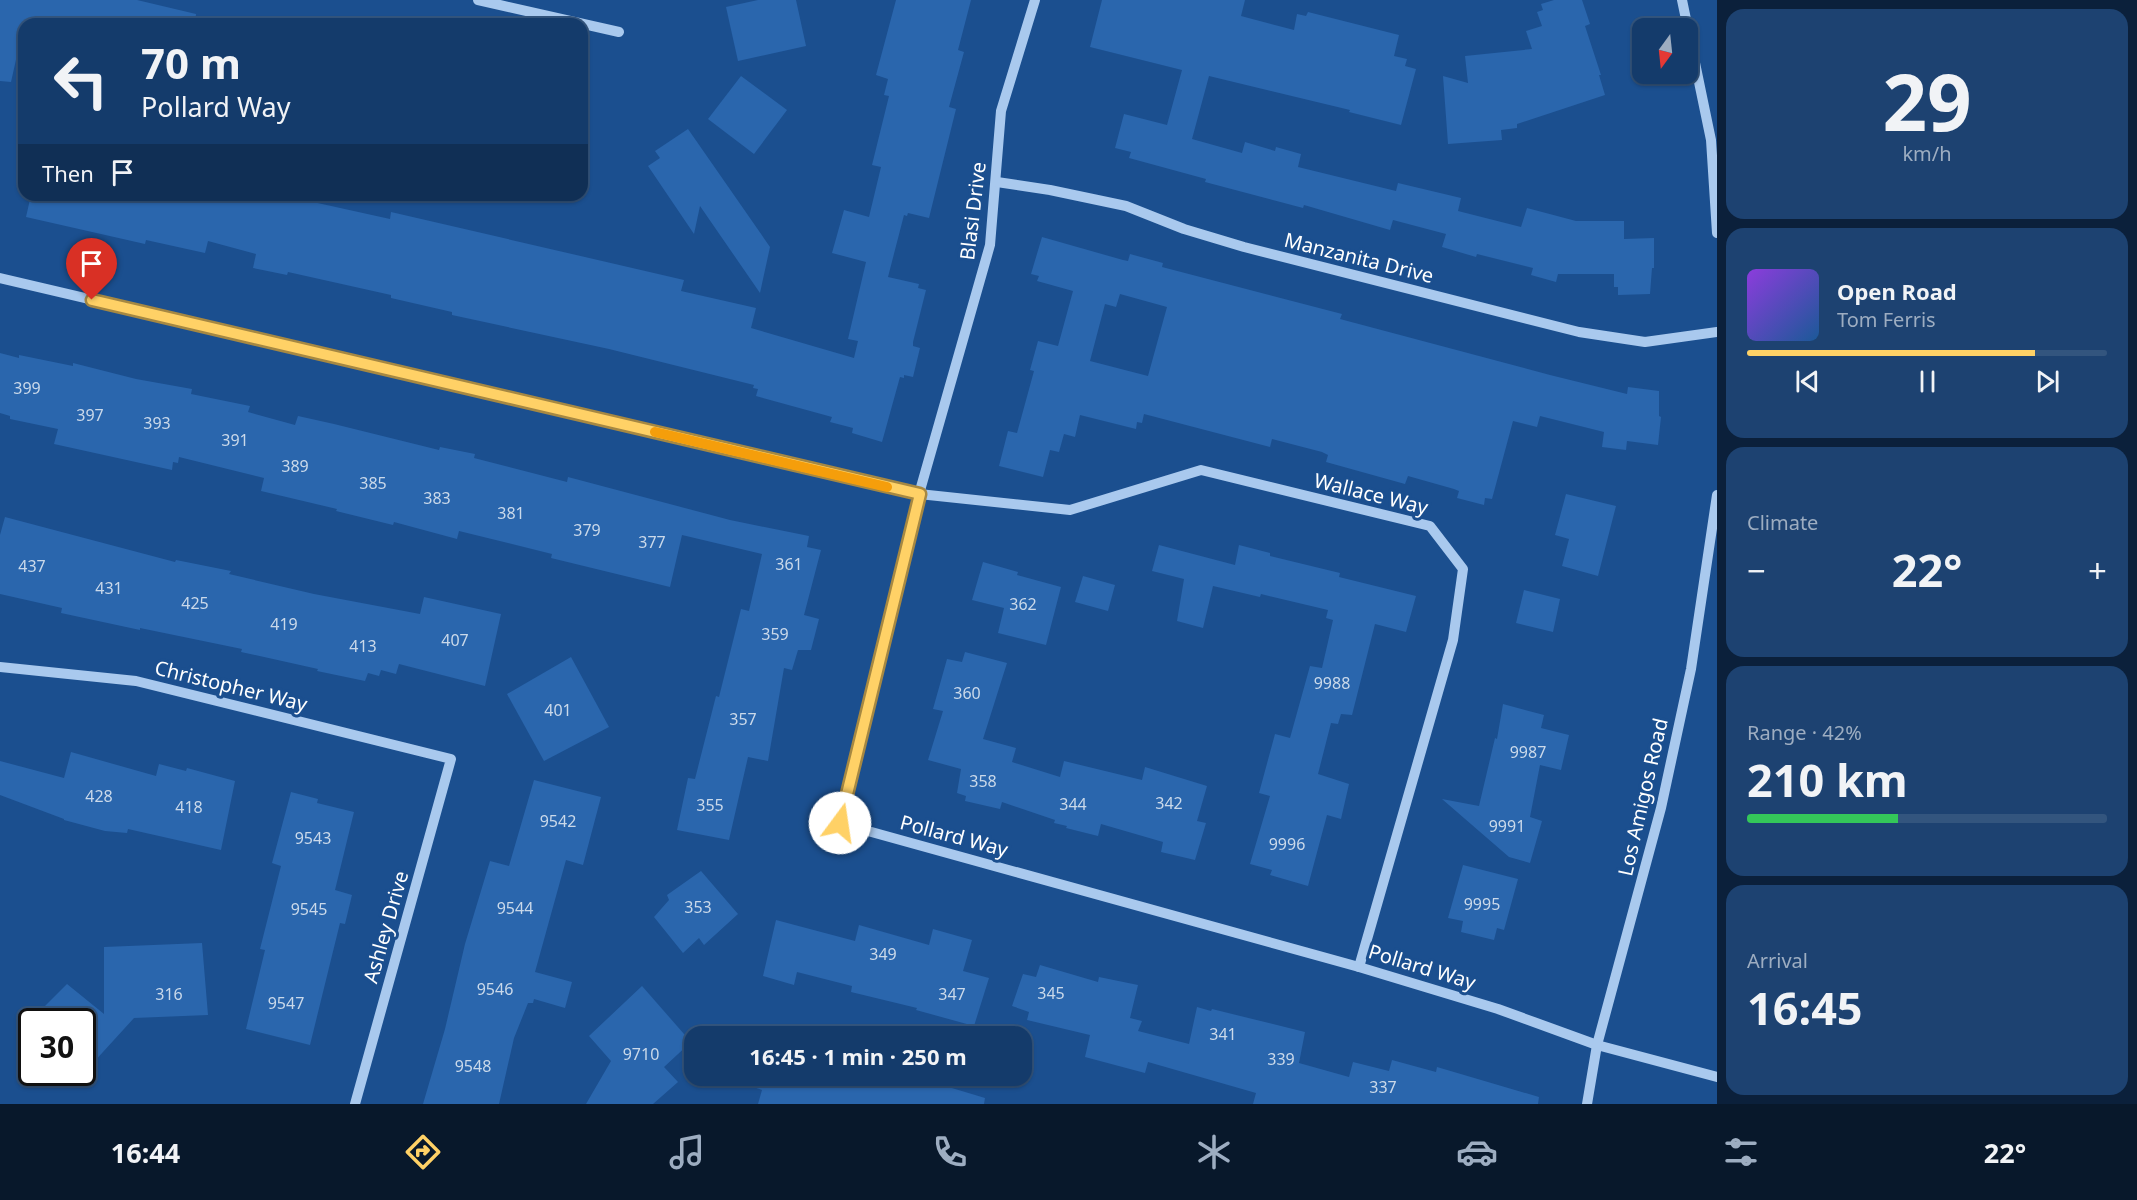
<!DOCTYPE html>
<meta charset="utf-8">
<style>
:root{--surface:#143b6b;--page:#1d4271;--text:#f1f3f6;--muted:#9dadc1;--line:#33557e;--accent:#ffd166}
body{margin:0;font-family:"Noto Sans",sans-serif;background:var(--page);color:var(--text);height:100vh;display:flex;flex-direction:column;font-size:22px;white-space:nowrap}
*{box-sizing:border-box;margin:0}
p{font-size:20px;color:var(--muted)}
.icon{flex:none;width:33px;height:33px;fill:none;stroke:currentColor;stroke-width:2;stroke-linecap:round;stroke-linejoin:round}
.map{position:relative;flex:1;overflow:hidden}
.sheet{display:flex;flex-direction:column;gap:9px;padding:9px;background:#0b203b;width:420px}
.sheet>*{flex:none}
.guide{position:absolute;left:18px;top:18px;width:570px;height:183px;border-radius:18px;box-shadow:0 2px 4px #0004,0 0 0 2px var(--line);background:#143b6b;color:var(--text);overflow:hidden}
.needle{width:39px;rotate:195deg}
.buttons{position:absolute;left:1632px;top:18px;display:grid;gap:12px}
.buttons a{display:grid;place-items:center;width:66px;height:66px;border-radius:12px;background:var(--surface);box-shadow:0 2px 4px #0004,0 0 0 2px var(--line);font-size:30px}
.speed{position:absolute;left:18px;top:1008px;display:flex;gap:12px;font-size:30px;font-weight:700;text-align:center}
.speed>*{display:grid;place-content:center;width:78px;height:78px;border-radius:50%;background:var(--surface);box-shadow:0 2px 4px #0004,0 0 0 2px var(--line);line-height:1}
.speed .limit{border:3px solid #111;border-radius:9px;background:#fff;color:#111}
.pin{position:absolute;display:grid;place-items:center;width:51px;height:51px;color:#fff;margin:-62px -26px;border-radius:50% 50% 50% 0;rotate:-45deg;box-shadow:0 0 6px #0007}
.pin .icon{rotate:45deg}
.me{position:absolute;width:66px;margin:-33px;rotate:14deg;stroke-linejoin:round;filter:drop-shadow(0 0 4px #0008)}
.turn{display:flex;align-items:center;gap:21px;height:126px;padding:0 24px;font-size:27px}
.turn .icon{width:78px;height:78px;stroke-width:2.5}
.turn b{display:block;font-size:42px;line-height:51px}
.then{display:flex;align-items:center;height:57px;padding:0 24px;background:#0003;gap:12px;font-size:22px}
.big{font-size:45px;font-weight:700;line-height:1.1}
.sheet .widget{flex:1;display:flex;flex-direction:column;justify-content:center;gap:9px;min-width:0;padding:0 21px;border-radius:18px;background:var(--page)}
.sheet .dial{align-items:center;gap:0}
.dial b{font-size:78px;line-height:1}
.song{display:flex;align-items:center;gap:18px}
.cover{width:72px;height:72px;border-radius:9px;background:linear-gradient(135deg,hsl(270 70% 55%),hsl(210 70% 35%))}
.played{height:6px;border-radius:3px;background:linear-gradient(90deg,var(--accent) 80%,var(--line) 80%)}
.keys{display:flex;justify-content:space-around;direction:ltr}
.heat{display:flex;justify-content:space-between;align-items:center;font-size:33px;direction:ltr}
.charge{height:9px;border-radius:4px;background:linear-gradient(90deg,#34c759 42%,var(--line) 0)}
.trip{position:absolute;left:684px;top:1026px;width:348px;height:60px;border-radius:18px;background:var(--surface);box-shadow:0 2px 4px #0004,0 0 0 2px var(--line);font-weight:700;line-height:60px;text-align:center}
.menu{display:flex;height:96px;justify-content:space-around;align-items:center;background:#08182b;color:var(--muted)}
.menu .icon{width:42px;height:42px}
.menu .active{color:var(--accent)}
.menu b{font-size:27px;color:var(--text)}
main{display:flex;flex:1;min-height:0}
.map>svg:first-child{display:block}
</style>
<main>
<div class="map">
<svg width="1717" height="1104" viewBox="0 0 1717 1104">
<rect width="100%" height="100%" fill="#1b4f8f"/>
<!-- building -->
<g fill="#2a66ad" fill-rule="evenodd">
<polygon points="0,0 137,0 196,14 195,24 24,24 11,82 0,81"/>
<polygon points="758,0 796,0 806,46 738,61 726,7"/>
<polygon points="896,0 971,0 958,50 964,52 949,107 956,109 929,218 908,213 907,216 904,215 888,277 919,284 918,288 926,290 913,342 913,346 920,348 913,377 904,375 904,378 900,377 882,442 852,433 853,428 830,422 832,417 756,396 758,389 753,388 754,385 609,349 452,315 452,312 391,298 391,295 288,272 287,275 253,268 256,254 208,241 205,253 146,240 145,244 26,217 31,195 305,195 304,200 390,219 391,212 684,280 681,291 756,308 751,328 854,358 858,341 848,339 866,262 832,253 844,210 869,217 881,167 872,165 889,96 884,95 888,79 876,75"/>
<polygon points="1102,0 1245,0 1241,16 1294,30 1297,14 1306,16 1308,12 1399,35 1394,56 1407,59 1405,66 1416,69 1401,125 1349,112 1350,110 1209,76 1192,139 1242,153 1245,142 1275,151 1276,147 1301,154 1298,167 1396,191 1398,183 1461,198 1458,211 1521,227 1527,208 1576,221 1624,221 1624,239 1654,238 1654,268 1652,268 1650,294 1618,295 1618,287 1614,287 1614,274 1558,274 1556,282 1531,275 1533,268 1477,254 1476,257 1442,247 1446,234 1393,220 1390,230 1304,205 1303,208 1205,182 1206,179 1129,158 1131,152 1115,148 1124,114 1167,125 1182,70 1090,47"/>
<polygon points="1554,0 1582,0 1590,24 1585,26 1601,75 1599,75 1605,95 1517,124 1517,128 1501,130 1502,140 1448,144 1443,76 1468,83 1465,56 1532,49 1526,31 1542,26 1537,12 1543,10 1541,4"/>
<polygon points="741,76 787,110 754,154 708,119"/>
<polygon points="688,129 770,247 760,293 700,206 694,234 648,166 660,158 655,151"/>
<path d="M 1042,237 L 1123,260 L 1128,261 L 1130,254 L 1163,263 L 1162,267 L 1342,314 L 1340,319 L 1550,375 L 1627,394 L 1628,387 L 1659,391 L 1659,416 L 1661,417 L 1658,445 L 1627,441 L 1626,450 L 1602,447 L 1604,432 L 1540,416 L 1537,427 L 1513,421 L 1492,499 L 1485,498 L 1484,505 L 1457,498 L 1459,491 L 1454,489 L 1408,476 L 1405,484 L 1326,462 L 1328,455 L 1322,452 L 1272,439 L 1270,447 L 1144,414 L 1142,423 L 1137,422 L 1136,429 L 1080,415 L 1075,437 L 1064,434 L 1059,452 L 1050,450 L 1043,477 L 999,466 L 1008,431 L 1017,433 L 1034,371 L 1030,370 L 1038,341 L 1058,346 L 1073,291 L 1037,281 L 1039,276 L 1031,274 ZM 1120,294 L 1167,307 L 1148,376 L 1090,361 L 1105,304 L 1116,307 Z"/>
<polygon points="0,353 19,358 19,355 73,366 73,363 136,379 192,389 191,394 250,406 248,412 295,425 298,416 334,424 439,450 440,447 475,454 474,458 567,482 568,477 730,520 809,536 807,547 821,550 804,615 819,619 811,650 798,650 792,670 784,668 768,761 748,757 729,840 677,830 688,778 695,779 716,696 719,697 741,609 749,611 762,554 682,535 670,587 551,558 552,554 459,531 457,539 394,522 393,525 336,511 337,509 261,491 264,478 179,457 178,463 173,462 172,470 54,444 58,429 10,419 10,416 0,413"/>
<polygon points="1566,494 1616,506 1598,576 1562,566 1569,539 1555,535"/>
<polygon points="5,517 175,562 176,560 231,571 229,574 314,594 420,614 424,597 501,614 485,686 399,664 396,674 381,670 379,676 368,673 365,681 317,671 318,669 241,652 242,649 140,628 140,630 61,613 62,608 0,594 0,535"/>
<polygon points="1159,545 1235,565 1239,545 1270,553 1270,556 1340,573 1339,577 1416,596 1406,632 1375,624 1352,715 1341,714 1338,724 1331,723 1318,774 1349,784 1341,819 1327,815 1308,886 1270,875 1272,870 1250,864 1270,796 1259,793 1275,734 1290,738 1310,666 1322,668 1333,620 1326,618 1328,610 1261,594 1260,597 1213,586 1203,628 1177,621 1184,579 1152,571"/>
<polygon points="983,562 1018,572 1017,575 1061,587 1046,645 998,633 1004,608 972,600"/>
<polygon points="1083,576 1115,585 1108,611 1075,602"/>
<polygon points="1524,590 1560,599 1553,632 1516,623"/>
<polygon points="965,652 1007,663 983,739 1016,748 1012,762 1060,777 1064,761 1142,780 1145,767 1207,786 1197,821 1206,823 1195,860 1161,852 1163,842 1101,824 1098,836 1066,828 1067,826 1054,823 1055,820 1002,802 1000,809 965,801 966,796 957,793 961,769 928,760 943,711 933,709 947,659 962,662"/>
<polygon points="571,657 609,727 544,761 507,694"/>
<polygon points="1503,704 1544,715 1541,728 1569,735 1561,770 1540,765 1530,817 1542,821 1530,863 1509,857 1442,799 1479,806 1495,738 1497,739"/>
<polygon points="71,752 156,776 159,764 186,771 187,768 235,781 221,850 128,829 127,833 105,831 64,820 64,819 0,795 0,761 64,778"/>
<polygon points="534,780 601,797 583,865 566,860 535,972 572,982 565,1008 534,999 533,1003 528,1003 514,1038 499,1104 423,1104 445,1029 465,944 490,861 509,866"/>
<polygon points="291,792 318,799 317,803 354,812 335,890 352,895 345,924 340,923 310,1045 246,1029 265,950 260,949 281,866 272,863"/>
<polygon points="1463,865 1518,879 1504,930 1497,928 1494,940 1461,932 1463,921 1448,918"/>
<polygon points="701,871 738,914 704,945 699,938 683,953 654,917 669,900 667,895"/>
<polygon points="776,920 855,941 859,925 929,945 933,929 972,940 963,971 989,978 974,1026 916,1010 917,1008 851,992 852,986 797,972 794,985 763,976"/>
<polygon points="202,943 208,1015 134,1018 82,1075 82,1022 29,1022 67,984 104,1014 104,947"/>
<polygon points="1040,965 1098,982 1099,977 1138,985 1130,1018 1142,1021 1138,1031 1189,1044 1197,1007 1211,1011 1212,1009 1305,1032 1299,1063 1349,1077 1353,1062 1389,1071 1392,1060 1436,1072 1437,1067 1539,1097 1538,1104 1253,1104 1256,1093 1148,1062 1145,1073 1085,1057 1090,1035 1027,1020 1029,1012 1012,1006 1023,974 1036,977"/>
<polygon points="642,986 691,1042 664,1067 678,1082 653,1104 586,1104 611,1061 589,1036"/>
<polygon points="747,1027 783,1036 745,1036"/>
<polygon points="732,1076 912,1076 985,1098 984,1104 758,1104 762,1090 731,1079"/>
</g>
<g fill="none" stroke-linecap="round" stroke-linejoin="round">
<!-- minor -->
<g stroke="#a9c9ee" stroke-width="10">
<polyline points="478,0 619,32"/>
<polyline points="1035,0 1001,111 990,245 919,494 839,823 1359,967 1498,1009 1597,1045 1717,1077"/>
<polyline points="1682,0 1711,140 1717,233"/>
<polyline points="997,182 1050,190 1126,206 1184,229 1244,247 1579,332 1645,342 1717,332"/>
<polyline points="0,278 919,494 1070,510 1201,470 1430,526 1463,569 1453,640 1359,967"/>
<polyline points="0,667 136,681 451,759 355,1104"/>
<polyline points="1587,1104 1597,1045 1661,808 1691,669 1717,495"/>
</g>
</g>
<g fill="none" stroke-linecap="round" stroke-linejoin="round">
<!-- route casing -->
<g stroke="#a68842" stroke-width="15">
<polyline id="route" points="92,300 920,494 840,823"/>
</g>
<!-- route -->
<use href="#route" stroke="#ffd166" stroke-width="10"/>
<!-- slow -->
<polyline stroke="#f59e0b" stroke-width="10" points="655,432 887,487"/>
</g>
<g text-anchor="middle" stroke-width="6" stroke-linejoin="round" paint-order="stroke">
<!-- number labels -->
<g font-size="16" fill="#cad9ea">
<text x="27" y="394">399</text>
<text x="90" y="421">397</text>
<text x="157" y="429">393</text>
<text x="235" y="446">391</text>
<text x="295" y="472">389</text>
<text x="373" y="489">385</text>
<text x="437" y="504">383</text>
<text x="511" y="519">381</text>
<text x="587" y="536">379</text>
<text x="652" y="548">377</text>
<text x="789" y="570">361</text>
<text x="32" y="572">437</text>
<text x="109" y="594">431</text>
<text x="195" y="609">425</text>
<text x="1023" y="610">362</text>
<text x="284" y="630">419</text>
<text x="775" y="640">359</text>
<text x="455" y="646">407</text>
<text x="363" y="652">413</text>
<text x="1332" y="689">9988</text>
<text x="967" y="699">360</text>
<text x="558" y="716">401</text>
<text x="743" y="725">357</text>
<text x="1528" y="758">9987</text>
<text x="983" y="787">358</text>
<text x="99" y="802">428</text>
<text x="1169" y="809">342</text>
<text x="1073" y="810">344</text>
<text x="710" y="811">355</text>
<text x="189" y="813">418</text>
<text x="558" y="827">9542</text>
<text x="1507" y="832">9991</text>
<text x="313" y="844">9543</text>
<text x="1287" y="850">9996</text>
<text x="1482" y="910">9995</text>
<text x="698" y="913">353</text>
<text x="515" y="914">9544</text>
<text x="309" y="915">9545</text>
<text x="883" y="960">349</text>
<text x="495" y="995">9546</text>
<text x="1051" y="999">345</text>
<text x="169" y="1000">316</text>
<text x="952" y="1000">347</text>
<text x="286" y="1009">9547</text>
<text x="1223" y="1040">341</text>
<text x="641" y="1060">9710</text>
<text x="1281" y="1065">339</text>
<text x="473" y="1072">9548</text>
<text x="1383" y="1093">337</text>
</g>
<!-- street labels -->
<g font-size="20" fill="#fff" stroke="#1b4f8f">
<text transform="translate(973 211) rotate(-83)" y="7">Blasi Drive</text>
<text transform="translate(1359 258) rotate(14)" y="7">Manzanita Drive</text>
<text transform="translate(1371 494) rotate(14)" y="7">Wallace Way</text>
<text transform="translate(231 686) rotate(14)" y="7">Christopher Way</text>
<text transform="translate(1643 797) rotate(-77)" y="7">Los Amigos Road</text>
<text transform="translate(954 836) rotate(15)" y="7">Pollard Way</text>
<text transform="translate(386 927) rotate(-74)" y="7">Ashley Drive</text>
<text transform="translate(1422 967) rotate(17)" y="7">Pollard Way</text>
</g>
</g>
</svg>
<div class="buttons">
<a><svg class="needle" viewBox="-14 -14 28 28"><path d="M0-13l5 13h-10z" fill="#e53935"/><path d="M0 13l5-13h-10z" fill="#9dadc1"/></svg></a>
</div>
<div class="speed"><div class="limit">30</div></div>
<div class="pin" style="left:92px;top:300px;background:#d93025"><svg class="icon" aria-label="arrive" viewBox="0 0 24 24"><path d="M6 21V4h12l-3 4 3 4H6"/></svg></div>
<svg class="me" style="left:840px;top:823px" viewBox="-20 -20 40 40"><circle r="19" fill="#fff"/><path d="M0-13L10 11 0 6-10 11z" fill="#ffd166"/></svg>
<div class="trip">16:45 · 1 min · 250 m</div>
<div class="guide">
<div class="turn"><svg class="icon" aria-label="left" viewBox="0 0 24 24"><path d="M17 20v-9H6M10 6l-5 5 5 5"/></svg><div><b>70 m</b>Pollard Way</div></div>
<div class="then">Then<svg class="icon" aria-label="arrive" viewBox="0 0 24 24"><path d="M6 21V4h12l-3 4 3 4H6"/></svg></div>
</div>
</div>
<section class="sheet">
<div class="widget dial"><b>29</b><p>km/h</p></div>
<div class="widget">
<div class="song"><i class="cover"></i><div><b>Open Road</b><p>Tom Ferris</p></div></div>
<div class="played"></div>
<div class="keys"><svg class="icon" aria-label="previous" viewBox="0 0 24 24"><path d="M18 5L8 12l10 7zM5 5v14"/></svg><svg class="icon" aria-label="pause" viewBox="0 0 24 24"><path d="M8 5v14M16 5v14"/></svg><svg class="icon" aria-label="next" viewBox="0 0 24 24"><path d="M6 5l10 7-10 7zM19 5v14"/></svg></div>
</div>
<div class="widget"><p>Climate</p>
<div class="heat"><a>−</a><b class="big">22°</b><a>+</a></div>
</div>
<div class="widget"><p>Range · 42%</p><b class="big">210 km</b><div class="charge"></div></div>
<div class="widget"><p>Arrival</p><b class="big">16:45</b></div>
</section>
</main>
<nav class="menu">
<b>16:44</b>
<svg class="icon active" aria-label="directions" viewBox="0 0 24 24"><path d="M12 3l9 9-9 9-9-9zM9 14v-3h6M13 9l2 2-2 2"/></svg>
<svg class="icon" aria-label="music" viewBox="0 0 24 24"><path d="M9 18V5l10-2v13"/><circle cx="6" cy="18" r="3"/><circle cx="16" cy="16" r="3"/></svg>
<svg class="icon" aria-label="phone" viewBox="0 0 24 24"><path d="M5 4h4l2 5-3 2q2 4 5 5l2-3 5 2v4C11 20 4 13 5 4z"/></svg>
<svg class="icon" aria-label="climate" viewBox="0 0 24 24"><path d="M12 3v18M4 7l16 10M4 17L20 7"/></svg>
<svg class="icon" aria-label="car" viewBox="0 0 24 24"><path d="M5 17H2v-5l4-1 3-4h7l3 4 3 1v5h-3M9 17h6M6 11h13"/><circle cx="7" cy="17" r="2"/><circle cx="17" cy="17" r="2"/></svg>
<svg class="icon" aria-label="filters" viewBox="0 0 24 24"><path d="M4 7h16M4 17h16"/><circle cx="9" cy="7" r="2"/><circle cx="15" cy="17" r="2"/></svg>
<b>22°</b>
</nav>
